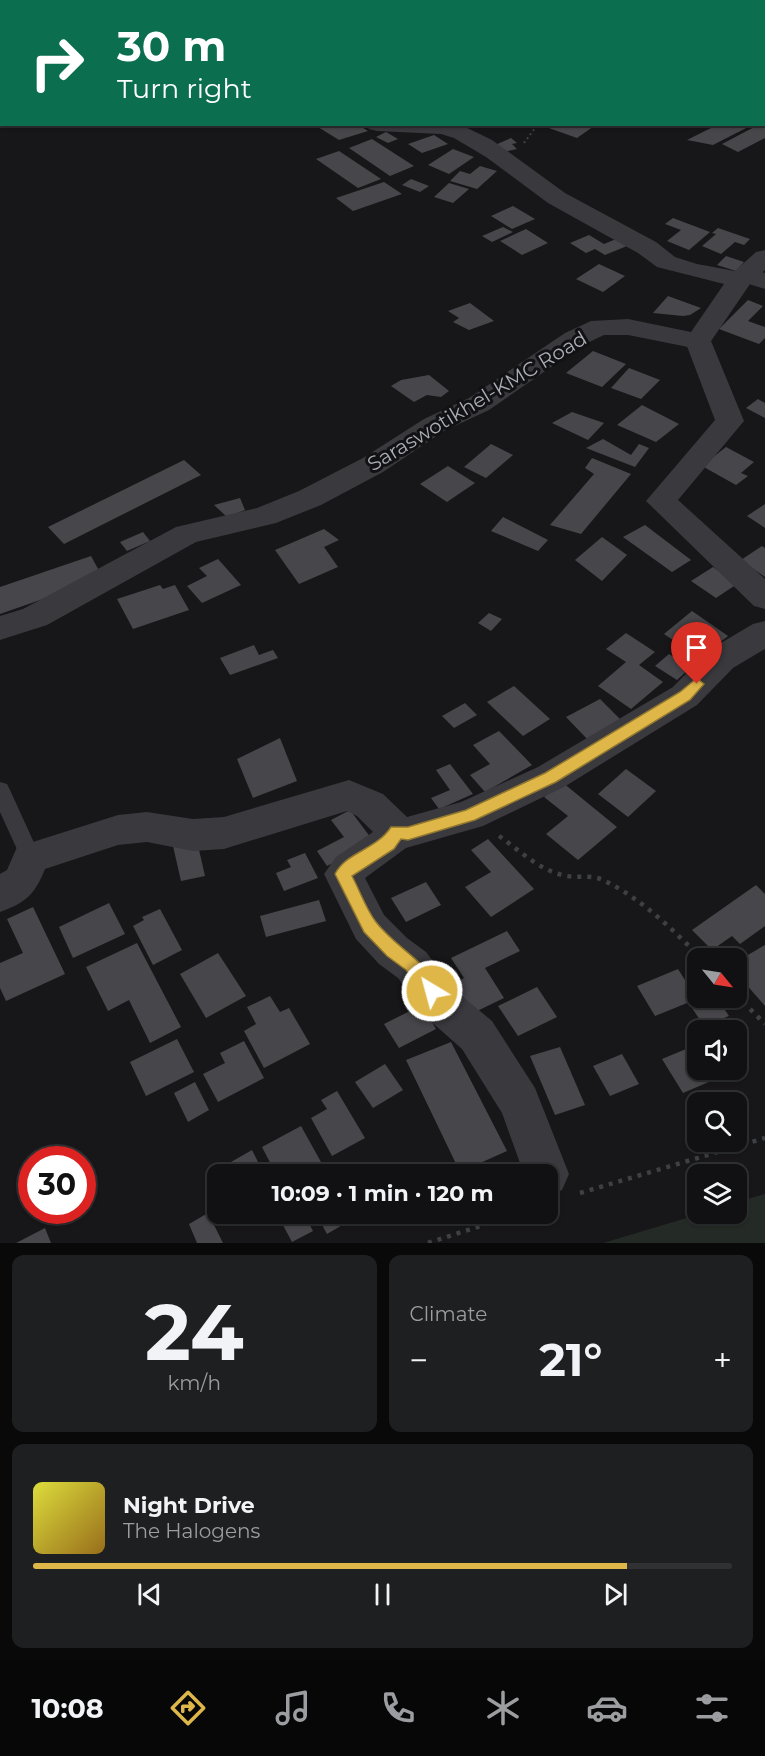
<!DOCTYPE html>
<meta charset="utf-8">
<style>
:root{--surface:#111113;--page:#1e1f21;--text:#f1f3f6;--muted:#9c9da0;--line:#303133;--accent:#dfb749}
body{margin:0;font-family:Montserrat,sans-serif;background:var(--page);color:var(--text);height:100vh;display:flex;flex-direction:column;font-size:22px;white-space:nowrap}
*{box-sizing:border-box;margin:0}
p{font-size:20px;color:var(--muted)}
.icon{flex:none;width:33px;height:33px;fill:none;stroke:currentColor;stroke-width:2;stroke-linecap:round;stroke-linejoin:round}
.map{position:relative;height:1243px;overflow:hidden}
.side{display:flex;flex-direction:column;gap:12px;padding:12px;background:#09090a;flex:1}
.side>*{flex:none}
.hud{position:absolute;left:0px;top:0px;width:765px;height:126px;box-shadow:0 2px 4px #0004,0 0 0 2px var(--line);background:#0b6e4f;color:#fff;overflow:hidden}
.needle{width:39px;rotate:120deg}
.buttons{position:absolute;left:687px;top:948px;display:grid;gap:12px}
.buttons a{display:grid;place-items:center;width:60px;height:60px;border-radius:12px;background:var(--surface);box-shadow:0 2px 4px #0004,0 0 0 2px var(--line);font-size:30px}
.speed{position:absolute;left:18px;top:1146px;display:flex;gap:12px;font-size:30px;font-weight:700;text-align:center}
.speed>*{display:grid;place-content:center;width:78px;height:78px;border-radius:50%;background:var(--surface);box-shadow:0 2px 4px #0004,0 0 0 2px var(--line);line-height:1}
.speed .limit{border:9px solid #d22;background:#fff;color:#111}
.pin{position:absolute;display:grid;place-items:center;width:51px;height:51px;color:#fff;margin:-62px -26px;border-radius:50% 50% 50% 0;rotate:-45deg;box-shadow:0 0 6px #0007}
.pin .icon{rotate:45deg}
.me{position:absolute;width:66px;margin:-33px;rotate:323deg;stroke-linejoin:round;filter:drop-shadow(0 0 4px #0008)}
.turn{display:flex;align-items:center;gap:21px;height:126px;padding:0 18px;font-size:27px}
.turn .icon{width:78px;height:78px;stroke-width:2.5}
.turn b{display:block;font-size:42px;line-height:51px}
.big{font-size:45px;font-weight:700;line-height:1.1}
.side .tile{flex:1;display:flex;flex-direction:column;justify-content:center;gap:9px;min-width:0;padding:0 21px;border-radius:12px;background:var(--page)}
.side .dial{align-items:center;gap:0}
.dial b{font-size:78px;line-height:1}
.song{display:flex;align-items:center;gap:18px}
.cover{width:72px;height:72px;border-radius:9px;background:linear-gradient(135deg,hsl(60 70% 55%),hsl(40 70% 35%))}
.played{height:6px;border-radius:3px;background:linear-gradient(90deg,var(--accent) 85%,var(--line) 85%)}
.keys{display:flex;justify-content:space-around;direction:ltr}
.heat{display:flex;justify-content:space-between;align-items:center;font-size:33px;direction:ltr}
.side .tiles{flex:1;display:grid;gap:12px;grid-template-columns:1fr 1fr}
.tile:last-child{grid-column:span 2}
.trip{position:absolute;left:207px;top:1164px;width:351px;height:60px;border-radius:12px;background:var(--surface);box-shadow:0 2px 4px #0004,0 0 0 2px var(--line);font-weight:700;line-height:60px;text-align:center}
.dock{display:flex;height:96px;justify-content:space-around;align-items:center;background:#070708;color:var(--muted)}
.dock .icon{width:42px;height:42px}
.dock .current{color:var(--accent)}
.dock b{font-size:27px;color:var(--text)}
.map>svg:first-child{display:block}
</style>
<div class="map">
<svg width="765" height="1243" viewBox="0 0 765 1243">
<rect width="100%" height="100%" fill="#171719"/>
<!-- green -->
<polygon fill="#242a25" points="765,1194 765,1243 603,1243 700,1214 736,1214 737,1202"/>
<!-- building -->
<g fill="#47474b">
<polygon points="326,124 348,124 354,128 360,126 368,131 339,140 318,127"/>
<polygon points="550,124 597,124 577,138 546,127"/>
<polygon points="719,124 754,124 713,145 687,140"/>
<polygon points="760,124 765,124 765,138 738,152 722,144"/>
<polygon points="386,132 398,139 388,143 376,137"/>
<polygon points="434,135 448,144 422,153 408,144"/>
<polygon points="511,138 517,143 512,144 517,149 504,152 495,145"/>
<polygon points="372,139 414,166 390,176 349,148"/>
<polygon points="453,149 474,157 449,174 428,165"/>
<polygon points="339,151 381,179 358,188 316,159"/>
<polygon points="480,166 497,171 477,189 450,181 460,171 470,174"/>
<polygon points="411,179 429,186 420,192 402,185"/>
<polygon points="384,182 402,194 353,211 336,198"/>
<polygon points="449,183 469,189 453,203 434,197"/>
<polygon points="513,206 535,219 512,229 491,216"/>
<polygon points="673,218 710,232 689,250 667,241 681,230 665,224"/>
<polygon points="503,227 513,232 492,242 482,236"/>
<polygon points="718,228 750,239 744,245 735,242 721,254 702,246 716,234 712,233"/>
<polygon points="526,229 548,243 522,255 500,241"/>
<polygon points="589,235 604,244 616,239 627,246 605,255 595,249 586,253 570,243"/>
<polygon points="726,256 744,262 736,271 717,265"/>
<polygon points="599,264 625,276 603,292 576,279"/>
<polygon points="668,296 701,308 690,315 683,316 653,313"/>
<polygon points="748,300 763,306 748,321 765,327 765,338 759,344 719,329"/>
<polygon points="470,303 494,321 469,330 453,322 459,318 448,311"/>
<polygon points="593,351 626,364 602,387 566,373"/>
<polygon points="629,368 660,380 641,399 611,388"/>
<polygon points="429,375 449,391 441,397 427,395 414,402 391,386 401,380"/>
<polygon points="758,399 765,403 765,418 746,408"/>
<polygon points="642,405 679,424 656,442 617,425"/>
<polygon points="572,412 604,423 588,440 552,423"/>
<polygon points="603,439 631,455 639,444 649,448 635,467 586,448"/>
<polygon points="491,444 513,455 486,478 464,467"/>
<polygon points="726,447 754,462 741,473 748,476 736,485 702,466"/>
<polygon points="592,458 631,474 581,534 550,525 594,474 585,468"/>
<polygon points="184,460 201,475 64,544 48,527"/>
<polygon points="448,466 475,483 447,502 420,484"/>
<polygon points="240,498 245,510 227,517 214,505"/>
<polygon points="765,504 765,528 747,516"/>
<polygon points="503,517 548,540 538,551 491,531"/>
<polygon points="645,525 691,560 672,572 623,537"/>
<polygon points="324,529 339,540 324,547 338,567 299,584 275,550"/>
<polygon points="143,532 150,541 127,551 120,542"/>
<polygon points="602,537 627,555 602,581 575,560"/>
<polygon points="762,546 765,548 765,577 741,560"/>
<polygon points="91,556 103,578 0,614 0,587"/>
<polygon points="218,559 241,585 202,603 187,586 207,576 199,568"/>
<polygon points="713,567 737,584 716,598 691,581"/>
<polygon points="160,585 163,589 175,585 189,610 133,629 117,599"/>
<polygon points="692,611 728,636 700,658 664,634"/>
<polygon points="489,613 502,619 491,631 478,623"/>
<polygon points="626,633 655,652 639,665 663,682 631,709 598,686 626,662 606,649"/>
<polygon points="254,645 259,655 273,650 278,658 230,675 220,658"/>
<polygon points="669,654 691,667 677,680 655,666"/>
<polygon points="514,686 550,719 523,736 487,702"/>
<polygon points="600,699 626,725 591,743 566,717"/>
<polygon points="465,703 477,715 454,728 442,716"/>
<polygon points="499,731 532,765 485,792 470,775 490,764 473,745"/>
<polygon points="280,738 297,781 253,798 237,759"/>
<polygon points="450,764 473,794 439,809 431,798 450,790 436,770"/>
<polygon points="626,769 656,791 628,817 598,794"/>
<polygon points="562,782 617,827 578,860 546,834 568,816 544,797"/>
<polygon points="350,810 374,842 327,866 317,851 344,837 331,820"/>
<polygon points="488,839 534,889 491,917 465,887 491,872 471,850"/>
<polygon points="197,841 205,876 181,881 173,846"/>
<polygon points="305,853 318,878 284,891 276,873 291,867 287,860"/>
<polygon points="426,882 441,905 406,922 391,898"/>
<polygon points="756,885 765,894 765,926 740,944 732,936 712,950 692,930"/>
<polygon points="319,900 326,921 266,937 260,916"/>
<polygon points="109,903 125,934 73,958 59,927"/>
<polygon points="33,907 65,974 6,1001 0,988 0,963 23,953 7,919"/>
<polygon points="160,909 182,950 153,965 133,926 144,920 142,917"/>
<polygon points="507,931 520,951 485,968 504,998 473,1013 454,983 464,978 451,958"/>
<polygon points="137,943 181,1027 150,1043 129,1000 108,1011 86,967"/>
<polygon points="765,945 765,1006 736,973 736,962"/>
<polygon points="218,953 246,996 206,1018 180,974"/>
<polygon points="678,969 697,999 655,1016 637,986"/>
<polygon points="537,987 557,1017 518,1036 498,1006"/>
<polygon points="270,996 280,1012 289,1008 310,1044 264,1068 244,1031 256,1024 247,1007"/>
<polygon points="707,998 717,998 729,1016 704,1026 690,1005"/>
<polygon points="422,1005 436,1029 399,1048 384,1024"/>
<polygon points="177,1039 194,1072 146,1096 130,1062"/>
<polygon points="244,1041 264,1078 218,1102 203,1074 225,1063 220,1053"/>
<polygon points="451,1042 507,1151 460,1172 406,1060"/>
<polygon points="698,1044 698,1070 731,1070 732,1072 683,1093 662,1059"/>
<polygon points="560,1047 585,1105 555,1115 530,1056"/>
<polygon points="622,1054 639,1084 610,1096 593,1066"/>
<polygon points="385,1064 403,1090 373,1108 355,1082"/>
<polygon points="195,1082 209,1110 188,1122 174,1093"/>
<polygon points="337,1091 365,1138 332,1156 311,1118 327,1109 321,1100"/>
<polygon points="301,1126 321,1162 299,1174 276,1174 262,1147"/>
<polygon points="252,1150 264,1174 237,1174 231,1162"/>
<polygon points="208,1213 223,1243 197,1243 189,1224"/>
<polygon points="277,1214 304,1214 313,1231 292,1242"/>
<polygon points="316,1214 347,1214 351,1220 327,1234"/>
<polygon points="45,1228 51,1243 16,1243"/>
</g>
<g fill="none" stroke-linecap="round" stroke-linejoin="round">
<!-- path-far1 -->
<polyline stroke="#3f4044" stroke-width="2" stroke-dasharray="2 3" stroke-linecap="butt" points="524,143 538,124"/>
<!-- path -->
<g stroke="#3f4044" stroke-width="4.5" stroke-dasharray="4 6" stroke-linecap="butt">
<path d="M 499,836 C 519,850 538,869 562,875 C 576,879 590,874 603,880 C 641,898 672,929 701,958"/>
<polyline points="736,995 765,1024"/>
<polyline points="580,1193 765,1138"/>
<polyline points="428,1243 517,1214"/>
</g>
<!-- service -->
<polygon fill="#39393e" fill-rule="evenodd" points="0,782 7,784 10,790 41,858 38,864 31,867 24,864 21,858 0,812"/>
<!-- minor -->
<g fill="#39393e" fill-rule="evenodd">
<polygon points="0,19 2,19 2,32 0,31"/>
<polygon points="745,267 765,273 765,289 736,280 732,275 736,270"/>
<polygon points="698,333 707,335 711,341 744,421 678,500 765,579 765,609 754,606 646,501 715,420 685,341 689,335"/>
<path d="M 765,621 L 765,649 L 733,668 L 697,705 L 564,787 L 483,826 L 406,848 L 365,878 L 384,915 L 407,938 L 426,952 L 457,992 L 492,1021 L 535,1088 L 569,1174 L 562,1190 L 548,1196 L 548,1174 L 524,1174 L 502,1113 L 462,1049 L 427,1018 L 398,978 L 379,964 L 356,939 L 324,874 L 336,857 L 373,832 L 357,816 L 347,811 L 224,849 L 193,851 L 147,842 L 118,845 L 45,869 C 35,894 26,903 0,912 L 0,874 L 7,870 L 17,847 L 118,815 L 147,812 L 193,819 L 224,817 L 349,780 L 383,794 L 407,817 L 461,802 L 538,767 L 673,687 L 709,650 L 753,624 Z"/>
</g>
<!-- tertiary -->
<g fill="#39393e" fill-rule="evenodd">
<polygon points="104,0 124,0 103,2"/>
<polygon points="366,124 459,124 492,140 565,193 656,242 675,257 697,264 735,271 756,252 765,250 765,270 750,284 707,347 698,349 628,335 604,335 583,345 489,410 444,431 383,472 321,505 276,523 196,542 47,625 0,640 0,616 23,609 176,527 257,508 299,491 363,458 424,419 469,398 565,333 591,321 628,319 691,332 724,284 657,267 638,253 548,203 486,157 454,138 441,134 377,131 369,129"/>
</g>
</g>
<!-- route -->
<path fill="#dfb749" stroke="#91772f" stroke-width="1.5" d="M 697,678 L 704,684 L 690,700 L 556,782 L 475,820 L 408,840 L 401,839 L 394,849 L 352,876 C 360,891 366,909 376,922 C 396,948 427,961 441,991 L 438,997 L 432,999 L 426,997 L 406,970 L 387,956 L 364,932 L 335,874 C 346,852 376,850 391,827 L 408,827 L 466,810 L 545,773 L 680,692 Z"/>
<g text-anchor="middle" stroke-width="6" stroke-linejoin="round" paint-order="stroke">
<!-- street labels -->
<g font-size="20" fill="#abaeb7" stroke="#121214">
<text transform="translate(477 401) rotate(-31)" y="7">Saraswotikhel-KMC Road</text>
</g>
</g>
</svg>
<div class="buttons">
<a><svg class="needle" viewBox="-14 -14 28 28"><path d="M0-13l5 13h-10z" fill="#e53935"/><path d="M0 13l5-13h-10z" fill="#9c9da0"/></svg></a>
<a><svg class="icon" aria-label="sound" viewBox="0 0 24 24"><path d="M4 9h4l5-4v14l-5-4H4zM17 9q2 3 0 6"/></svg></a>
<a><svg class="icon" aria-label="search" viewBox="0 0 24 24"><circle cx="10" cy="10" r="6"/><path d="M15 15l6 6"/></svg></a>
<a><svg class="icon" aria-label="layers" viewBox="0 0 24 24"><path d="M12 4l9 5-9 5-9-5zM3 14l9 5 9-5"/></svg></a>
</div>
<div class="speed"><div class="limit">30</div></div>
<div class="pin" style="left:697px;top:684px;background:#d93025"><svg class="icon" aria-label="arrive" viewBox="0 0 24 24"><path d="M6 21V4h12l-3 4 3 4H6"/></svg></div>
<svg class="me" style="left:432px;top:991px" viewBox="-20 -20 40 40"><circle r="17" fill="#dfb749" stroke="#fff" stroke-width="3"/><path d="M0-11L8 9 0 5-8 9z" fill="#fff"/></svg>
<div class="trip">10:09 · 1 min · 120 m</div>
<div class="hud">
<div class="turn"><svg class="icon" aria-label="right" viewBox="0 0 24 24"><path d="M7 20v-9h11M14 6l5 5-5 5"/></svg><div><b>30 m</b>Turn right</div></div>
</div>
</div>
<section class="side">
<div class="tiles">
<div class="tile dial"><b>24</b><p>km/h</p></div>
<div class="tile"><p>Climate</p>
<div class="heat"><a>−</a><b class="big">21°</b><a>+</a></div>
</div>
<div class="tile">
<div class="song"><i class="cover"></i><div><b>Night Drive</b><p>The Halogens</p></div></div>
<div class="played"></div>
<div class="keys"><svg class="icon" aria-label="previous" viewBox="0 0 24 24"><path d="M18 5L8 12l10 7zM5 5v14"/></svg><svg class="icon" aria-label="pause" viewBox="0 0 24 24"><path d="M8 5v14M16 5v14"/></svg><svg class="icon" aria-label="next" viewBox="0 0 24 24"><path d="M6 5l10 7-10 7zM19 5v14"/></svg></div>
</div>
</div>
</section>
<nav class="dock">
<b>10:08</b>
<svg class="icon current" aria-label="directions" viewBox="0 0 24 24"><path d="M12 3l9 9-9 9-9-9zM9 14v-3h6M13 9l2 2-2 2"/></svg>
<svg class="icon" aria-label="music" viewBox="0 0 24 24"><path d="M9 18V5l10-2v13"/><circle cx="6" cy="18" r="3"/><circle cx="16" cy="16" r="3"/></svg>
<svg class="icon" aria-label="phone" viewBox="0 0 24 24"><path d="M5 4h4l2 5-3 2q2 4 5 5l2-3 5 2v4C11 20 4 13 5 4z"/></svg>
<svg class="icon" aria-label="climate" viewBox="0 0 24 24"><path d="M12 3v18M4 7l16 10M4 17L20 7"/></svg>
<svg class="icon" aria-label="car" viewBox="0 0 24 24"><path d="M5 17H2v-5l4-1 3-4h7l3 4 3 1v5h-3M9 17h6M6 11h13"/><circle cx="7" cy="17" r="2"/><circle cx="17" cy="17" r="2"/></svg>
<svg class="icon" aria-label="filters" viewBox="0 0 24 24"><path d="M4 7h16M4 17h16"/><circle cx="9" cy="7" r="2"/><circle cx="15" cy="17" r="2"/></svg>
</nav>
